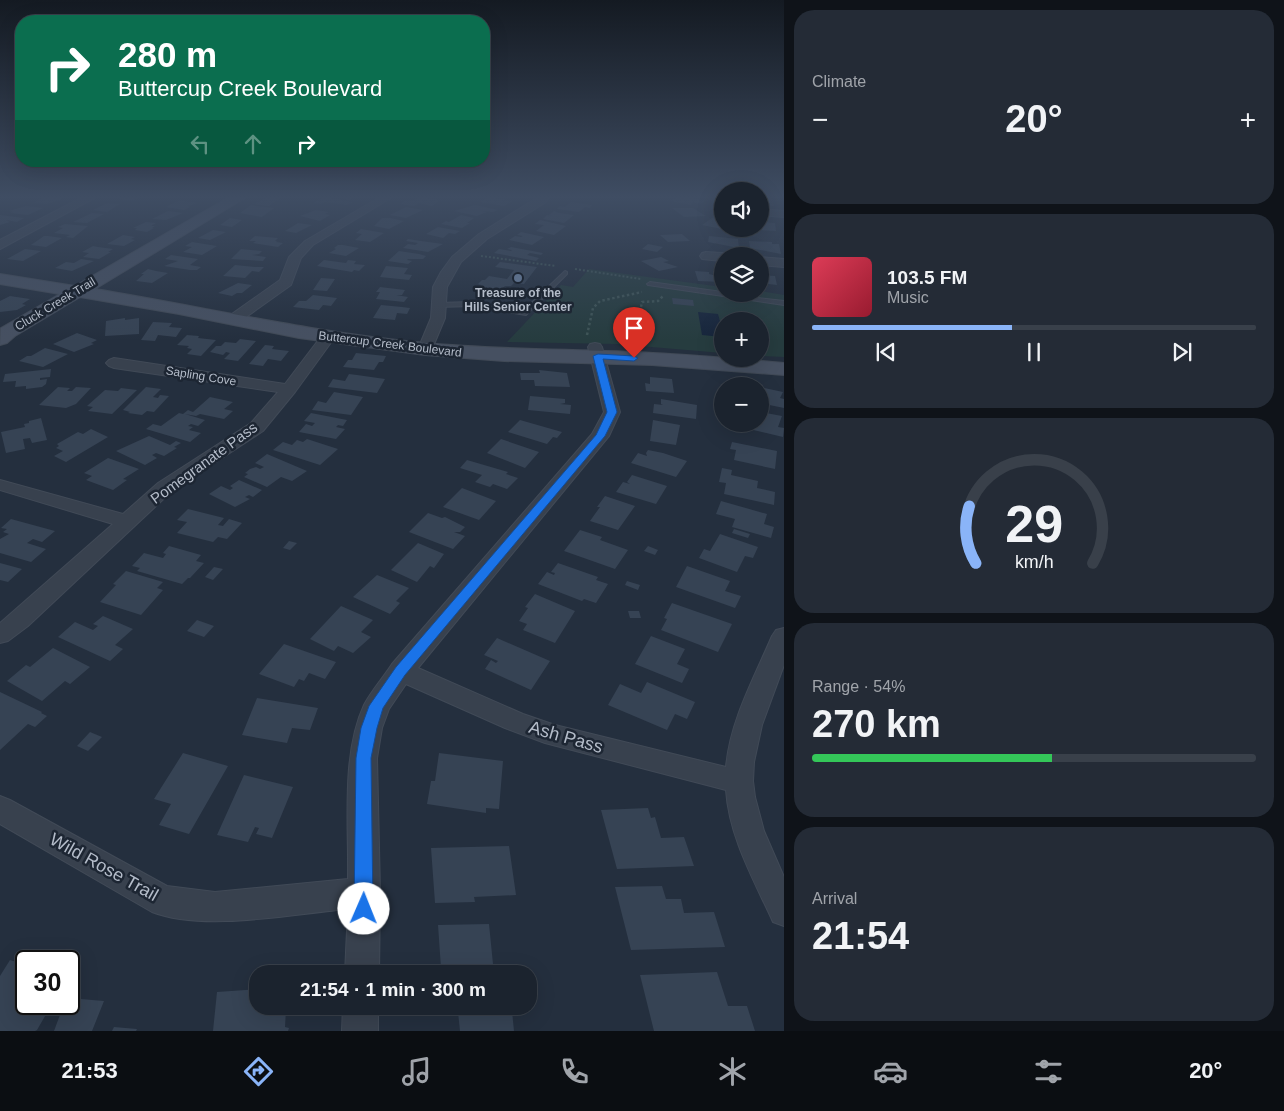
<!DOCTYPE html>
<meta charset="utf-8">
<style>
:root{--surface:#1b232e;--page:#242b36;--text:#f1f3f6;--muted:#a0a4aa;--line:#39404a;--accent:#8ab4f8}
body{margin:0;font-family:Arial,sans-serif;background:var(--page);color:var(--text);height:100vh;display:flex;flex-direction:column;font-size:19px;white-space:nowrap}
*{box-sizing:border-box;margin:0}
p{font-size:16px;color:var(--muted)}
.icon{flex:none;width:28px;height:28px;fill:none;stroke:currentColor;stroke-width:2;stroke-linecap:round;stroke-linejoin:round}
.map{position:relative;flex:1;overflow:hidden}
.details{display:flex;flex-direction:column;gap:10px;padding:10px;background:#0f1319;width:500px}
.details>*{flex:none}
.top-card{position:absolute;left:15px;top:15px;width:475px;height:152px;border-radius:20px;box-shadow:0 5px 20px #0002,0 0 0 1px var(--line);background:#0b6e4f;color:#fff;overflow:hidden}
.buttons{position:absolute;left:714px;top:182px;display:grid;gap:10px}
.buttons a{display:grid;place-items:center;width:55px;height:55px;border-radius:50%;background:var(--surface);box-shadow:0 5px 20px #0002,0 0 0 1px var(--line);font-size:25px}
.speed{position:absolute;left:15px;top:950px;display:flex;gap:10px;font-size:25px;font-weight:700;text-align:center}
.speed>*{display:grid;place-content:center;width:65px;height:65px;border-radius:50%;background:var(--surface);box-shadow:0 5px 20px #0002,0 0 0 1px var(--line);line-height:1}
.speed .limit{border:2px solid #111;border-radius:8px;background:#fff;color:#111}
.pin{position:absolute;display:grid;place-items:center;width:42px;height:42px;color:#fff;margin:-51px -21px;border-radius:50% 50% 50% 0;rotate:-45deg;box-shadow:0 0 5px #0007}
.pin .icon{rotate:45deg}
.me{position:absolute;width:55px;margin:-28px;rotate:1deg;stroke-linejoin:round;filter:drop-shadow(0 0 4px #0008)}
.turn{display:flex;align-items:center;gap:18px;height:105px;padding:0 20px;font-size:22px}
.turn .icon{width:65px;height:65px;stroke-width:2.5}
.turn b{display:block;font-size:35px;line-height:42px}
.lanes{display:flex;align-items:center;height:48px;padding:0 20px;background:#0003;justify-content:center;gap:25px;direction:ltr}
.lanes .off{opacity:.35}
.big{font-size:38px;font-weight:600;line-height:1.1}
.details .card{flex:1;display:flex;flex-direction:column;justify-content:center;gap:8px;min-width:0;padding:0 18px;border-radius:20px;background:var(--page)}
.details .dial{align-items:center;gap:0}
.dial svg{height:130px;overflow:visible;fill:none;stroke:var(--line);stroke-width:7;stroke-linecap:round;text-anchor:middle}
.dial text{fill:var(--text);stroke:none}
.song{display:flex;align-items:center;gap:15px}
.cover{width:60px;height:60px;border-radius:8px;background:linear-gradient(135deg,hsl(350 70% 55%),hsl(350 70% 35%))}
.played{height:5px;border-radius:2px;background:linear-gradient(90deg,var(--accent) 45%,var(--line) 45%)}
.keys{display:flex;justify-content:space-around;direction:ltr}
.heat{display:flex;justify-content:space-between;align-items:center;font-size:28px;direction:ltr}
.charge{height:8px;border-radius:4px;background:linear-gradient(90deg,#34c759 54%,var(--line) 0)}
.trip{position:absolute;left:249px;top:965px;width:288px;height:50px;border-radius:20px;background:var(--surface);box-shadow:0 5px 20px #0002,0 0 0 1px var(--line);font-weight:600;line-height:50px;text-align:center}
.tab-bar{display:flex;height:80px;justify-content:space-around;align-items:center;background:#0b0e12;color:var(--muted)}
.tab-bar .icon{width:35px;height:35px}
.tab-bar .active{color:var(--accent)}
.tab-bar b{font-size:22px;color:var(--text)}
main{display:flex;flex:1;min-height:0}
.map>svg:first-child{display:block}
</style>
<main>
<div class="map">
<svg width="784" height="1031" viewBox="0 0 784 1031">
<rect width="100%" height="100%" fill="#242f3e"/>
<!-- green -->
<polygon fill="#263c3f" points="589,269 722,287 722,294 760,294 760,291 784,295 784,357 760,356 760,321 722,321 722,353 616,344 507,342 561,285 573,287"/>
<!-- water -->
<polygon fill="#17263c" points="698,312 718,314 721,325 722,325 722,337 702,335"/>
<!-- building -->
<g fill="#364354">
<polygon points="54,196 65,198 47,204 33,203 42,198"/>
<polygon points="118,196 142,196 132,201 115,198"/>
<polygon points="270,196 281,197 269,206 253,204"/>
<polygon points="332,196 356,196 349,200"/>
<polygon points="680,196 682,196 705,201 700,204 693,202 691,205 670,201"/>
<polygon points="703,196 722,196 722,198 711,200"/>
<polygon points="325,197 353,202 347,205 325,202 321,204 313,203"/>
<polygon points="421,197 440,200 432,206 419,203 414,206 400,204 406,200 412,201"/>
<polygon points="489,197 513,201 504,206 480,202"/>
<polygon points="760,197 772,198 774,206 761,205"/>
<polygon points="179,200 198,203 188,206 190,207 184,210 166,207"/>
<polygon points="571,202 592,205 590,208 585,207 579,212 557,209 560,206 565,207"/>
<polygon points="107,203 120,204 107,212 93,210"/>
<polygon points="251,205 256,206 274,208 262,217 240,213"/>
<polygon points="475,205 498,210 493,212 484,211 482,211 487,212 477,216 454,211"/>
<polygon points="26,206 43,208 28,215 10,213 13,212 9,211"/>
<polygon points="406,207 423,210 406,218 390,215"/>
<polygon points="672,208 693,208 706,216 684,217"/>
<polygon points="316,210 329,212 325,214 330,215 320,221 300,216"/>
<polygon points="168,211 183,213 166,220 152,219"/>
<polygon points="554,211 559,213 574,215 564,223 543,219 547,215 552,216 549,215"/>
<polygon points="92,213 104,214 87,223 73,222"/>
<polygon points="0,215 24,218 17,222 6,220 10,222 0,225"/>
<polygon points="461,215 474,218 467,223 470,223 462,228 441,224 446,221 449,222"/>
<polygon points="230,218 242,220 232,227 220,225"/>
<polygon points="382,218 390,218 404,221 389,229 374,226"/>
<polygon points="712,218 722,220 722,229 702,225"/>
<polygon points="540,220 566,226 554,235 536,231 544,225 535,224"/>
<polygon points="146,222 156,223 151,226 155,226 152,228 154,228 147,232 135,230 137,228 133,228"/>
<polygon points="761,222 775,223 776,231 760,230"/>
<polygon points="298,223 312,225 296,233 285,231"/>
<polygon points="65,224 88,226 73,238 66,237 70,235 54,233 63,228 58,227"/>
<polygon points="438,227 460,231 455,234 449,233 443,238 426,234"/>
<polygon points="361,229 384,233 370,242 355,240 362,234 356,233"/>
<polygon points="213,230 226,232 210,240 198,238"/>
<polygon points="521,232 544,237 532,245 509,240 515,236 521,237 523,236 517,235"/>
<polygon points="682,234 690,241 668,242 660,235"/>
<polygon points="123,235 135,237 131,239 135,240 124,246 107,244"/>
<polygon points="44,236 48,236 62,238 46,247 31,245"/>
<polygon points="255,236 278,238 275,241 277,241 276,242 283,243 278,247 253,243 256,241 249,241"/>
<polygon points="709,236 738,239 739,248 708,242"/>
<polygon points="408,239 421,241 443,244 428,252 403,248 408,244 415,245 418,243 406,241"/>
<polygon points="749,241 772,242 772,244 779,244 781,254 750,248"/>
<polygon points="192,242 217,246 202,255 183,252 192,247 185,246"/>
<polygon points="648,244 663,247 657,252 642,249"/>
<polygon points="338,245 343,245 359,248 346,256 329,253 336,249 334,248"/>
<polygon points="93,246 98,247 113,249 108,252 111,252 99,259 83,257 89,253 82,252"/>
<polygon points="511,247 543,253 541,255 530,253 527,255 539,258 536,261 494,253 499,249 511,251 512,250 507,249"/>
<polygon points="25,249 41,251 23,261 7,259"/>
<polygon points="241,249 262,251 259,254 252,255 266,257 263,261 231,259"/>
<polygon points="399,251 419,254 426,256 423,259 408,259 407,260 412,261 408,264 388,261"/>
<polygon points="171,255 198,259 190,265 201,267 197,270 190,270 164,266 178,261 165,259"/>
<polygon points="661,257 669,261 663,262 678,267 659,271 641,261"/>
<polygon points="81,259 94,261 72,271 55,268 66,262 74,263"/>
<polygon points="324,260 346,263 348,260 356,261 354,264 365,265 359,271 354,270 352,272 317,266"/>
<polygon points="500,262 537,267 524,284 514,283 511,286 505,286 499,292 478,288 481,285 478,284 482,280 485,280 489,276 507,279 514,270 495,267"/>
<polygon points="235,265 255,267 264,267 259,272 252,271 245,278 223,276"/>
<polygon points="386,266 408,268 404,274 412,275 409,280 380,277"/>
<polygon points="148,269 156,271 168,273 152,283 136,281 144,274 141,274"/>
<polygon points="695,271 709,272 709,274 713,275 713,271 722,272 722,282 698,281"/>
<polygon points="760,275 775,276 777,285 760,283"/>
<polygon points="321,278 335,279 327,291 313,290"/>
<polygon points="238,283 252,285 242,293 237,293 232,296 218,293"/>
<polygon points="380,287 405,290 402,295 396,295 408,297 404,302 376,299 380,292 376,292"/>
<polygon points="313,295 337,298 331,306 323,305 319,310 293,307 299,301 306,301"/>
<polygon points="10,296 30,299 22,304 26,305 17,310 0,312 0,301"/>
<polygon points="672,298 693,300 694,306 673,304"/>
<polygon points="381,305 402,307 410,308 407,314 397,313 395,320 373,318"/>
<polygon points="125,318 125,320 139,318 139,334 105,336 106,321"/>
<polygon points="153,322 172,323 169,327 182,328 176,337 158,335 155,341 141,340"/>
<polygon points="77,333 97,340 91,343 94,344 74,352 53,344"/>
<polygon points="187,335 199,336 198,338 216,340 201,356 187,354 192,349 187,348 189,346 177,345"/>
<polygon points="240,339 256,341 238,361 224,359 230,353 226,352 223,355 210,352 216,346 221,346 225,342 236,343"/>
<polygon points="265,345 274,346 272,349 289,351 281,361 268,359 263,366 249,364"/>
<polygon points="45,348 68,354 43,367 19,361 27,356 31,356"/>
<polygon points="356,353 386,356 383,362 379,362 374,370 343,367 348,360 352,360"/>
<polygon points="51,369 50,377 40,378 40,380 47,379 46,384 42,387 26,389 26,386 15,387 16,381 3,382 5,374"/>
<polygon points="539,370 567,373 570,387 535,386 534,380 521,380 520,373 540,373"/>
<polygon points="349,374 357,375 385,379 377,393 328,387 333,379 345,381"/>
<polygon points="650,377 672,379 674,393 646,391 645,383 650,384"/>
<polygon points="58,387 70,388 67,391 72,391 76,387 91,388 76,404 66,408 39,405"/>
<polygon points="146,387 161,389 153,397 158,398 160,395 169,396 154,412 147,411 142,415 128,413 130,412 123,410"/>
<polygon points="760,387 783,392 780,398 784,399 784,408 760,403"/>
<polygon points="121,388 137,390 112,414 88,411 93,407 87,406 105,390 118,391"/>
<polygon points="334,392 363,397 351,415 312,410 318,401 326,403"/>
<polygon points="530,396 565,399 565,403 560,404 571,405 570,414 528,410"/>
<polygon points="210,397 233,402 224,409 233,411 224,419 200,414 196,416 185,414 205,420 198,426 191,424 188,426 193,427 189,430 201,433 190,442 146,429 153,424 161,426 179,413 183,414 188,410 193,412"/>
<polygon points="661,399 697,405 696,419 653,413 654,404 663,405 661,404"/>
<polygon points="760,412 782,416 778,427 784,428 783,437 749,429 751,424 760,424"/>
<polygon points="311,413 347,420 343,426 338,425 336,427 345,429 336,439 299,432 306,424 312,426 315,423 304,421"/>
<polygon points="41,418 47,440 32,443 30,438 23,439 25,449 6,453 1,432 25,427 24,424 29,423 29,421"/>
<polygon points="520,420 562,432 557,438 553,437 547,444 508,432"/>
<polygon points="653,420 680,425 676,445 650,441"/>
<polygon points="91,429 108,437 66,462 54,456 63,451 56,448 59,446 57,444 78,432 83,434"/>
<polygon points="149,436 170,445 176,441 181,443 174,447 177,448 164,456 156,453 152,455 157,458 145,465 116,451"/>
<polygon points="307,439 338,449 320,465 273,450 283,442 292,445 297,440 303,442"/>
<polygon points="501,439 539,452 525,468 487,453"/>
<polygon points="732,442 777,451 775,469 734,460 736,450 730,449"/>
<polygon points="648,450 663,453 687,461 676,477 631,463 638,453 647,456 646,453"/>
<polygon points="267,454 307,471 292,481 281,477 267,487 244,477 248,474 245,473 250,469 256,467 260,469 264,467 255,463"/>
<polygon points="108,458 139,469 123,479 127,480 113,490 86,480 92,476 84,473"/>
<polygon points="467,460 508,472 506,474 518,478 507,489 493,484 490,487 475,482 482,475 460,468"/>
<polygon points="722,468 732,470 731,475 758,481 757,488 775,492 774,505 724,494 726,483 719,482"/>
<polygon points="632,475 667,486 656,504 616,492 623,482 630,484 627,482"/>
<polygon points="239,480 262,490 253,497 249,495 245,497 250,499 235,507 209,494 221,486 230,490 233,488 230,486"/>
<polygon points="462,488 496,501 479,520 443,507"/>
<polygon points="605,496 635,506 618,530 590,521 600,507 597,507"/>
<polygon points="721,501 767,514 764,524 774,527 771,538 732,527 735,519 716,514"/>
<polygon points="188,509 224,518 218,525 223,526 229,519 242,523 227,539 218,537 213,542 177,533 187,522 177,520"/>
<polygon points="428,513 442,518 445,517 465,527 460,532 454,532 465,536 453,549 409,532"/>
<polygon points="11,519 55,531 42,542 33,539 27,543 46,549 31,562 0,553 0,539 9,534 3,532 7,529 1,528"/>
<polygon points="734,529 750,534 748,538 732,533"/>
<polygon points="580,530 602,537 600,540 628,550 615,569 564,551"/>
<polygon points="720,534 758,547 753,558 745,556 737,572 699,558 704,549 710,551"/>
<polygon points="289,541 297,543 290,550 283,548"/>
<polygon points="418,543 444,554 434,568 430,566 417,582 391,570"/>
<polygon points="169,546 201,555 196,561 204,563 190,578 188,578 182,584 137,571 140,568 132,566 144,553 163,558 166,554 163,553"/>
<polygon points="648,546 658,550 655,555 644,551"/>
<polygon points="0,563 22,569 8,582 0,580"/>
<polygon points="558,563 598,577 596,580 608,584 596,603 584,599 582,601 538,584 547,572 554,575 555,573 551,572"/>
<polygon points="687,566 730,581 725,591 741,596 735,608 676,587"/>
<polygon points="214,567 223,569 213,580 205,577"/>
<polygon points="126,571 163,582 157,588 163,590 141,615 100,602 116,585 113,584"/>
<polygon points="377,575 409,588 396,601 400,603 390,614 353,597"/>
<polygon points="627,581 640,585 638,590 625,585"/>
<polygon points="535,594 575,611 555,643 523,630 527,624 519,621 528,608 525,607"/>
<polygon points="672,603 732,624 718,652 661,630 667,619 664,618"/>
<polygon points="341,606 373,620 361,632 371,637 353,653 338,646 334,651 310,639"/>
<polygon points="628,611 639,611 641,618 630,618"/>
<polygon points="103,616 133,629 115,645 123,649 110,661 58,637 75,622 93,630 98,626 93,624"/>
<polygon points="197,620 214,626 204,637 187,631"/>
<polygon points="651,636 685,649 677,664 689,669 682,683 635,664"/>
<polygon points="497,638 550,661 531,690 485,669 491,660 496,663 498,661 484,655"/>
<polygon points="284,644 336,662 325,679 309,673 304,681 299,679 294,687 259,674"/>
<polygon points="53,648 90,667 70,684 65,681 42,701 7,681 26,665 30,667"/>
<polygon points="647,682 695,702 687,719 675,714 667,730 608,705 620,684 641,693"/>
<polygon points="0,692 42,712 41,713 47,716 35,727 28,724 0,750"/>
<polygon points="257,698 318,708 310,730 292,728 287,743 242,735"/>
<polygon points="90,732 102,737 88,751 77,746"/>
<polygon points="183,753 228,766 189,834 159,825 171,804 154,799"/>
<polygon points="439,753 503,761 499,809 486,808 486,813 427,804 431,781 435,781"/>
<polygon points="244,775 293,787 272,838 256,834 259,828 255,827 248,842 217,835"/>
<polygon points="648,808 651,818 655,817 661,838 684,837 694,866 617,869 601,810"/>
<polygon points="509,846 516,895 474,897 475,902 435,903 431,848"/>
<polygon points="662,886 666,899 681,899 684,913 714,912 725,947 631,950 615,887"/>
<polygon points="489,924 494,974 458,974 458,968 441,968 438,925"/>
<polygon points="46,950 76,958 69,972 69,961 39,961"/>
<polygon points="10,960 26,965 26,1004 52,1004 37,1030 35,1031 0,1031 0,976"/>
<polygon points="717,972 728,1006 747,1006 755,1031 654,1031 640,975"/>
<polygon points="258,989 258,1006 279,1006 278,1009 286,1009 285,1027 289,1028 288,1031 213,1031 217,992"/>
<polygon points="69,998 104,1001 92,1031 54,1031 64,1004 69,1004"/>
<polygon points="512,1011 514,1031 460,1031 458,1012"/>
<polygon points="114,1027 137,1029 136,1031 112,1031"/>
</g>
<g fill="none" stroke-linecap="round" stroke-linejoin="round">
<!-- lane casing -->
<g stroke="#414a57" stroke-width="2">
<g id="lane">
<polygon points="565,271 567,272 567,274 526,315 471,306 438,307 435,305 438,303 471,302 522,312"/>
<polygon points="650,282 722,292 722,294 784,301 784,305 648,285 647,284"/>
</g>
</g>
<!-- street casing -->
<g stroke="#414a57" stroke-width="2">
<g id="street">
<polygon points="85,196 98,196 0,249 0,240"/>
<polygon points="382,196 394,196 313,245 301,258 291,285 239,322 229,322 227,319 229,316 280,280 289,257 305,241"/>
<polygon points="540,196 550,196 546,202 487,239 461,262 447,287 445,318 432,349 430,352 420,352 418,349 431,318 433,287 441,272 452,257 479,234"/>
<polygon points="760,209 784,211 784,217 760,215"/>
<polygon points="706,252 722,253 728,256 722,256 722,261 702,259 700,256 702,253"/>
<polygon points="760,257 784,259 784,267 760,265"/>
<polygon points="328,333 333,334 335,337 295,392 263,431 172,491 28,626 8,641 0,643 0,623 113,524 0,490 0,480 123,514 158,483 251,423 278,392 114,368 109,366 106,363 109,360 114,358 285,384 323,334"/>
<path d="M 595,343 L 600,344 L 602,347 L 620,412 L 609,436 L 418,668 L 523,714 L 555,725 L 726,767 C 730,721 754,678 772,636 L 776,630 L 784,628 L 784,665 L 762,725 L 754,762 L 753,781 L 755,797 L 764,831 L 784,877 L 784,926 L 773,922 C 754,880 729,837 726,790 L 545,743 L 505,728 L 406,684 L 389,709 L 382,728 L 377,758 L 380,892 L 379,974 L 345,974 L 348,909 C 292,914 204,932 152,912 L 0,824 L 0,796 L 10,800 L 167,886 L 215,892 L 348,879 C 349,824 341,755 364,705 C 371,691 383,678 392,664 L 592,434 L 604,412 L 588,347 L 590,344 Z"/>
<polygon points="343,1006 378,1006 378,1031 342,1031"/>
</g>
</g>
<!-- secondary casing -->
<g stroke="#414a57" stroke-width="2">
<path id="secondary" d="M 231,196 L 248,196 L 95,289 C 205,307 315,333 426,343 C 502,350 577,349 653,353 C 697,355 740,359 784,363 L 784,375 L 652,365 L 504,361 L 425,355 L 299,338 L 179,314 L 80,297 L 15,336 L 7,343 L 0,345 L 1,328 L 60,294 L 0,284 L 0,274 L 75,286 Z"/>
</g>
<!-- path-far1 -->
<g stroke="#3f5557" stroke-width="2" stroke-dasharray="2 2" stroke-linecap="butt">
<polyline points="481,256 556,266"/>
<polyline points="575,269 641,279"/>
</g>
<!-- path -->
<g stroke="#3f5557" stroke-width="2.5" stroke-dasharray="2.5 2.5" stroke-linecap="butt">
<polyline points="641,307 642,302 658,301 664,295"/>
<polyline points="587,335 593,308 600,301 642,292"/>
</g>
<!-- lane -->
<use href="#lane" fill="#38414e" fill-rule="evenodd"/>
<!-- street -->
<use href="#street" fill="#38414e" fill-rule="evenodd"/>
<!-- secondary -->
<use href="#secondary" fill="#465061" fill-rule="evenodd"/>
</g>
<!-- sky -->
<linearGradient id="sky" x2="0" y2="1"><stop stop-color="#141a22"/><stop offset="0.58" stop-color="#3f4d63"/><stop offset="1" stop-color="#3f4d63" stop-opacity="0"/></linearGradient>
<rect width="784" height="340" fill="url(#sky)"/>
<!-- route -->
<polygon fill="#1a73e8" stroke="#114b97" points="598,354 634,356 638,358 634,361 603,359 617,412 605,436 405,675 383,708 377,728 371,758 373,909 370,915 364,917 357,915 354,909 356,758 361,728 369,706 396,667 596,435 607,412 593,356"/>
<!-- markers -->
<circle fill="#5c6f8a" stroke="#1d2633" stroke-width="2" cx="518" cy="278" r="5"/>
<g text-anchor="middle" stroke-width="5" stroke-linejoin="round" paint-order="stroke">
<!-- far-poi labels -->
<g font-size="12" font-weight="bold" fill="#b4bcc9" stroke="#1d2633">
<text x="518" y="297">Treasure of the<tspan x="518" dy="14">Hills Senior Center</tspan></text>
</g>
<!-- far-street labels -->
<g font-size="12" fill="#b4bcc9" stroke="#1d2633">
<text transform="translate(55 304) rotate(-31)" y="4">Cluck Creek Trail</text>
<text transform="translate(390 344) rotate(7)" y="4">Buttercup Creek Boulevard</text>
<text transform="translate(201 376) rotate(9)" y="4">Sapling Cove</text>
</g>
<!-- street labels -->
<g font-size="15" fill="#b4bcc9" stroke="#1d2633">
<text transform="translate(204 463) rotate(-36)" y="5">Pomegranate Pass</text>
</g>
<!-- near-street labels -->
<g font-size="18" fill="#b4bcc9" stroke="#1d2633">
<text transform="translate(566 737) rotate(16)" y="6">Ash Pass</text>
<text transform="translate(104 867) rotate(29)" y="6">Wild Rose Trail</text>
</g>
</g>
</svg>
<div class="buttons">
<a><svg class="icon" aria-label="sound" viewBox="0 0 24 24"><path d="M4 9h4l5-4v14l-5-4H4zM17 9q2 3 0 6"/></svg></a>
<a><svg class="icon" aria-label="layers" viewBox="0 0 24 24"><path d="M12 4l9 5-9 5-9-5zM3 14l9 5 9-5"/></svg></a>
<a>+</a>
<a>−</a>
</div>
<div class="speed"><div class="limit">30</div></div>
<div class="pin" style="left:634px;top:358px;background:#d93025"><svg class="icon" aria-label="arrive" viewBox="0 0 24 24"><path d="M6 21V4h12l-3 4 3 4H6"/></svg></div>
<svg class="me" style="left:364px;top:909px" viewBox="-20 -20 40 40"><circle r="19" fill="#fff"/><path d="M0-13L10 11 0 6-10 11z" fill="#1a73e8"/></svg>
<div class="trip">21:54 · 1 min · 300 m</div>
<div class="top-card">
<div class="turn"><svg class="icon" aria-label="right" viewBox="0 0 24 24"><path d="M7 20v-9h11M14 6l5 5-5 5"/></svg><div><b>280 m</b>Buttercup Creek Boulevard</div></div>
<div class="lanes"><svg class="icon off" aria-label="left" viewBox="0 0 24 24"><path d="M17 20v-9H6M10 6l-5 5 5 5"/></svg><svg class="icon off" aria-label="ahead" viewBox="0 0 24 24"><path d="M12 20V5M6 11l6-6 6 6"/></svg><svg class="icon" aria-label="right" viewBox="0 0 24 24"><path d="M7 20v-9h11M14 6l5 5-5 5"/></svg></div>
</div>
</div>
<section class="details">
<div class="card"><p>Climate</p>
<div class="heat"><a>−</a><b class="big">20°</b><a>+</a></div>
</div>
<div class="card">
<div class="song"><i class="cover"></i><div><b>103.5 FM</b><p>Music</p></div></div>
<div class="played"></div>
<div class="keys"><svg class="icon" aria-label="previous" viewBox="0 0 24 24"><path d="M18 5L8 12l10 7zM5 5v14"/></svg><svg class="icon" aria-label="pause" viewBox="0 0 24 24"><path d="M8 5v14M16 5v14"/></svg><svg class="icon" aria-label="next" viewBox="0 0 24 24"><path d="M6 5l10 7-10 7zM19 5v14"/></svg></div>
</div>
<div class="card dial"><svg viewBox="0 0 100 80">
<path d="M14 69A42 42 0 1 1 86 69"/>
<path d="M14 69A42 42 0 0 1 10 34" stroke="#8ab4f8"/>
<text x="50" y="56" font-size="32" font-weight="700">29</text>
<text x="50" y="72" font-size="11">km/h</text>
</svg></div>
<div class="card"><p>Range · 54%</p><b class="big">270 km</b><div class="charge"></div></div>
<div class="card"><p>Arrival</p><b class="big">21:54</b></div>
</section>
</main>
<nav class="tab-bar">
<b>21:53</b>
<svg class="icon active" aria-label="directions" viewBox="0 0 24 24"><path d="M12 3l9 9-9 9-9-9zM9 14v-3h6M13 9l2 2-2 2"/></svg>
<svg class="icon" aria-label="music" viewBox="0 0 24 24"><path d="M9 18V5l10-2v13"/><circle cx="6" cy="18" r="3"/><circle cx="16" cy="16" r="3"/></svg>
<svg class="icon" aria-label="phone" viewBox="0 0 24 24"><path d="M5 4h4l2 5-3 2q2 4 5 5l2-3 5 2v4C11 20 4 13 5 4z"/></svg>
<svg class="icon" aria-label="climate" viewBox="0 0 24 24"><path d="M12 3v18M4 7l16 10M4 17L20 7"/></svg>
<svg class="icon" aria-label="car" viewBox="0 0 24 24"><path d="M5 17H2v-5l4-1 3-4h7l3 4 3 1v5h-3M9 17h6M6 11h13"/><circle cx="7" cy="17" r="2"/><circle cx="17" cy="17" r="2"/></svg>
<svg class="icon" aria-label="filters" viewBox="0 0 24 24"><path d="M4 7h16M4 17h16"/><circle cx="9" cy="7" r="2"/><circle cx="15" cy="17" r="2"/></svg>
<b>20°</b>
</nav>
